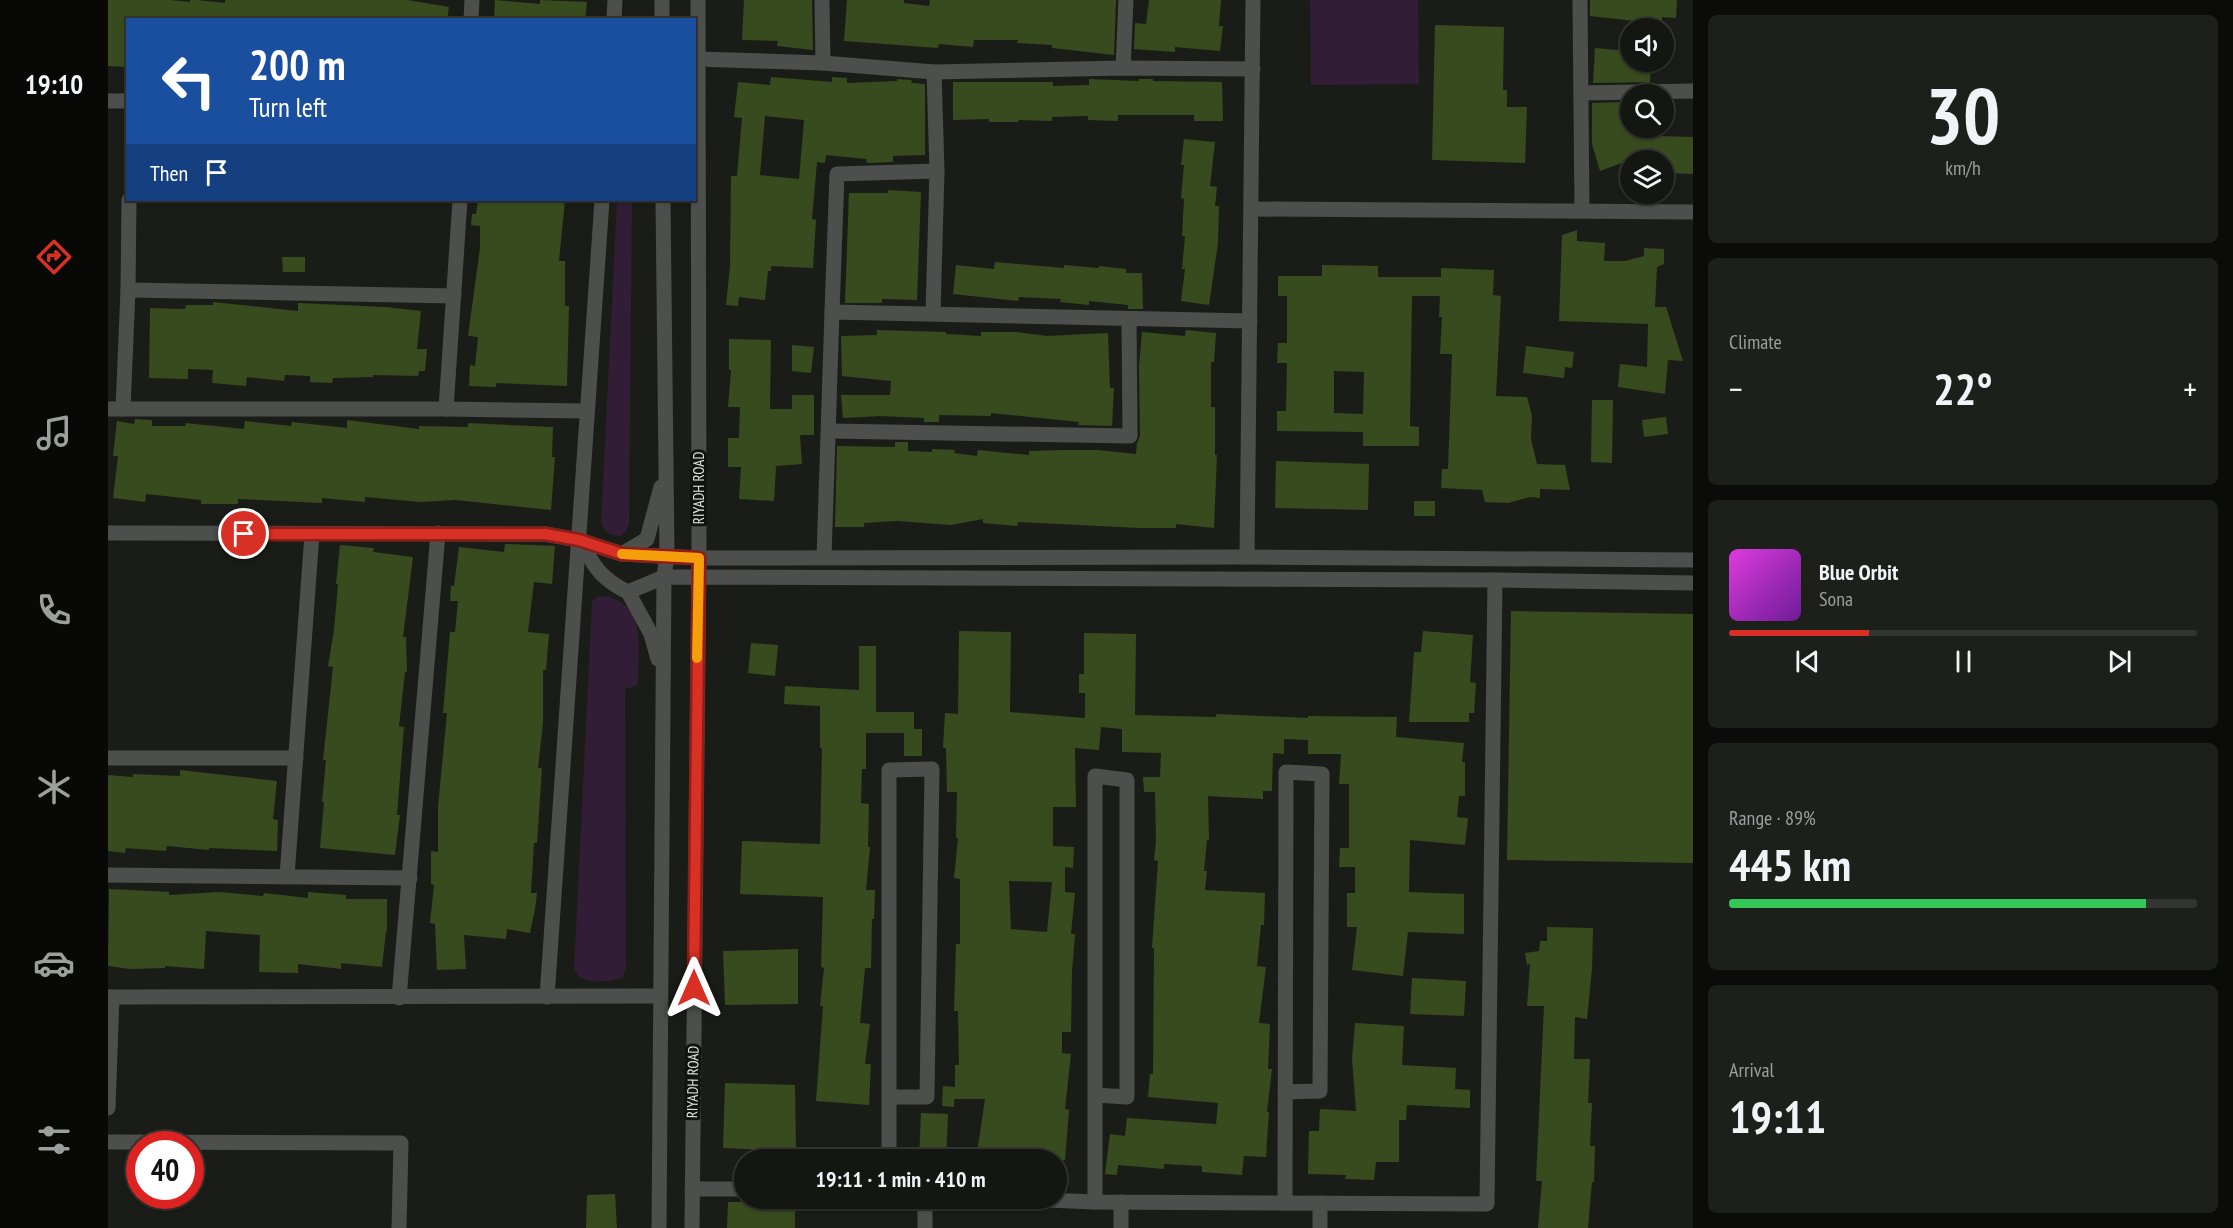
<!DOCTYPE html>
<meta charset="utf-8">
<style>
:root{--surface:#141611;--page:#1d1f1a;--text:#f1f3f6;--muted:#9d9f9f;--line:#333531;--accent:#d93025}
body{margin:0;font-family:"PT Sans Narrow",sans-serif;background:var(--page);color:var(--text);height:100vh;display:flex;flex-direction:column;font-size:22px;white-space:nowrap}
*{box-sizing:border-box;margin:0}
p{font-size:20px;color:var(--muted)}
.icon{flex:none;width:33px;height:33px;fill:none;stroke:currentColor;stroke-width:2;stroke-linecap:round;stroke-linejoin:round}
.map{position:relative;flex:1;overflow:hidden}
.drawer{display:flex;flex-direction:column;gap:15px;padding:15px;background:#0b0c09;width:540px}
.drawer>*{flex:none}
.banner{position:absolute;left:18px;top:18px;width:570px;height:183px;border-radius:0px;box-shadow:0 2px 4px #0004,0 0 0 2px var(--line);background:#1a4fa0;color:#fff;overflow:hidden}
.tools{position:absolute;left:1512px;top:18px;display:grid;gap:12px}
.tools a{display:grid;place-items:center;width:54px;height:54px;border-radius:50%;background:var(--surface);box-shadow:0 2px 4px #0004,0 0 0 2px var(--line);font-size:30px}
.speed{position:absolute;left:18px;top:1131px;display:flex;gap:12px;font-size:30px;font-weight:700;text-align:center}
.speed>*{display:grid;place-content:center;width:78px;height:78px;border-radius:50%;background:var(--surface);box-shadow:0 2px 4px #0004,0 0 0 2px var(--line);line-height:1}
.speed .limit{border:9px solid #d22;background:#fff;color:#111}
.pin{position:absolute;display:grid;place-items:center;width:51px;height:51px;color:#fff;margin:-26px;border:3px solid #fff;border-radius:50%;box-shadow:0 2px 6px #0007}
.me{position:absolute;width:66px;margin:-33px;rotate:0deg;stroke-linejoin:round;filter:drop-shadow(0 0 4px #0008)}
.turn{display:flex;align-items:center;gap:21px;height:126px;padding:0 24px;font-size:27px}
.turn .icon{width:78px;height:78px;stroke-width:2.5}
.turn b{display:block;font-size:42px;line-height:51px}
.then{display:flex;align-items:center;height:57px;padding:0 24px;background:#0003;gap:12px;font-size:22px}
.big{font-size:45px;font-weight:800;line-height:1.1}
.drawer .tile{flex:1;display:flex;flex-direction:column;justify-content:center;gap:9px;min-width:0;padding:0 21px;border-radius:9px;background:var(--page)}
.drawer .dial{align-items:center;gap:0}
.dial b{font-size:78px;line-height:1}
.song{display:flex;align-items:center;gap:18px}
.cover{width:72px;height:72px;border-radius:9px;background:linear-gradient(135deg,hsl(300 70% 55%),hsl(280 70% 35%))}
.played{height:6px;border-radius:3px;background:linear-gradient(90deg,var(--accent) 30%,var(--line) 30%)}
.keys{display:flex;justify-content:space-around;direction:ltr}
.heat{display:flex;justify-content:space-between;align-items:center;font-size:33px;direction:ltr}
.charge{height:9px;border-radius:4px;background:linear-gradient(90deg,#34c759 89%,var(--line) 0)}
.trip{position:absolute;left:626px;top:1149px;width:333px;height:60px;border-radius:30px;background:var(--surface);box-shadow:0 2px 4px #0004,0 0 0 2px var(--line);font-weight:800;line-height:60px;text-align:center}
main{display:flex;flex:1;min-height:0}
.menu{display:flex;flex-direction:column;width:108px;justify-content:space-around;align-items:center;background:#080907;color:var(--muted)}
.menu .icon{width:42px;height:42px}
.menu .active{color:var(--accent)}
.menu b{font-size:27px;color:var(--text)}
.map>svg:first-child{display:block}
</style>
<main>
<nav class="menu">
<b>19:10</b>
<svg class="icon active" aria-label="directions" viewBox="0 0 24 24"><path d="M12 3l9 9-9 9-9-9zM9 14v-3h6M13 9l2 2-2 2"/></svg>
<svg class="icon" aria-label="music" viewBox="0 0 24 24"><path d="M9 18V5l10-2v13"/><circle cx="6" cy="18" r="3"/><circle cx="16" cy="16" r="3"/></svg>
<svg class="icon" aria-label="phone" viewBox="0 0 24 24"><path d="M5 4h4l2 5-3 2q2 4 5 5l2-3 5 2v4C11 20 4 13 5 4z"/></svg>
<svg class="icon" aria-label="climate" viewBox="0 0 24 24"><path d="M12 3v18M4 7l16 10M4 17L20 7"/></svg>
<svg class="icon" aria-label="car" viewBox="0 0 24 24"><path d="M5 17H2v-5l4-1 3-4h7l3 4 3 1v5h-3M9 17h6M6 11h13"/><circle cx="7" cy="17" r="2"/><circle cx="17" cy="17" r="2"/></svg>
<svg class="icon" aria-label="filters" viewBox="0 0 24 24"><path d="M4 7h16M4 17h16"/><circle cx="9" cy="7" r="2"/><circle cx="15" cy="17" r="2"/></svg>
</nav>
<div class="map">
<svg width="1585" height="1228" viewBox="0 0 1585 1228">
<rect width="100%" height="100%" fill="#1a1d17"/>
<!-- green -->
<g fill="#311d35">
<polygon points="1202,0 1310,0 1311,84 1203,85"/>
<path d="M 509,200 L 524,200 L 521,523 L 518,531 L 513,536 C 502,536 499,533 493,524 Z"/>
<path d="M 499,596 C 507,599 517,603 522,611 C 535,628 530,665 530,685 L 517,689 L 518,968 L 515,977 C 506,982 481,984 472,977 C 470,976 467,971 466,969 L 484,602 L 489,597 Z"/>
</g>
<!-- building -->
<g fill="#374b1e" fill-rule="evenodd">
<polygon points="0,0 62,0 82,2 82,0 89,0 117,3 117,0 300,0 341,7 339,20 20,20 20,67 0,66"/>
<polygon points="387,0 432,4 432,0 479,2 477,20 386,20"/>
<polygon points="636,0 704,0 705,50 669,46 670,41 634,40"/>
<polygon points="739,0 796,0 796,3 821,6 822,0 1008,0 1006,55 944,48 944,45 909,43 910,40 866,40 865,47 831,44 830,48 736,41"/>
<polygon points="1041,0 1113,0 1111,26 1115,26 1112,51 1067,47 1067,52 1026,49 1027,23 1038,24"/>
<polygon points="1482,0 1569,0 1568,18 1554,17 1554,28 1527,28 1527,21 1482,16"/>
<polygon points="1327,25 1396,27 1395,90 1399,90 1399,107 1419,107 1417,163 1324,160"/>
<polygon points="1487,48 1519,51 1518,62 1543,62 1542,82 1485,83"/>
<path d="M 663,77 L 724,82 L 724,77 L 739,78 L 739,83 L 789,81 L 789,79 L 804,80 L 803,83 L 817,84 L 817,155 L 785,156 L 785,162 L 759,163 L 758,159 L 718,155 L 717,163 L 709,162 L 704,219 L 708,220 L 705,268 L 663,266 L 663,271 L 660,271 L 657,300 L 631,297 L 630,306 L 618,305 L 622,266 L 623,176 L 629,176 L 634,118 L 626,117 L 630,82 L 662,85 ZM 657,116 L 696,120 L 691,179 L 652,175 Z"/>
<polygon points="981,79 1031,81 1031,79 1045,79 1045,81 1114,82 1115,121 1086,121 1086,115 1010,115 1010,121 980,120 980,116 944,117 944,121 910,120 911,122 881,122 881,119 845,120 845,82 945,82 945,86 981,85"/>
<polygon points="1522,102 1522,128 1551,128 1549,136 1585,137 1585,174 1556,173 1556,160 1522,160 1492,171 1484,144 1484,103"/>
<polygon points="1076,139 1107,142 1102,186 1109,187 1107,206 1111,206 1110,243 1101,305 1073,301 1077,269 1074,269 1077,236 1074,236 1076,199 1073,198 1076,165 1073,165"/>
<polygon points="780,190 813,192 809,300 774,299 774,303 737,303 741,193 780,193"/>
<polygon points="370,200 457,200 451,261 457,261 457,306 461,306 459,386 388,383 388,387 361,386 362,365 367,366 370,337 360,336 372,248 372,226 363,225 364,214 368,214"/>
<polygon points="1469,230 1469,241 1497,243 1496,261 1517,261 1536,256 1536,248 1556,249 1556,264 1549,267 1547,307 1558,307 1575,361 1560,360 1557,394 1510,387 1512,364 1539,367 1540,324 1451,321 1454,235"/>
<polygon points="174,257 197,257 197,272 175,272"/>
<polygon points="887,262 956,268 956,265 991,268 991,266 1018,269 1018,273 1034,273 1035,309 1020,309 1020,305 981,301 981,305 952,302 953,299 911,297 910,301 845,294 848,265 886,269"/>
<path d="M 1214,265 L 1270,266 L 1270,277 L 1333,277 L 1333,268 L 1386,270 L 1385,295 L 1393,296 L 1388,396 L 1419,397 L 1424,416 L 1423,439 L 1429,464 L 1457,465 L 1462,490 L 1432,489 L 1432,498 L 1422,497 L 1400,503 L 1377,502 L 1374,490 L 1333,488 L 1334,469 L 1340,469 L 1344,354 L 1332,354 L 1334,317 L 1331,317 L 1332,296 L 1304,296 L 1302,426 L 1311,427 L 1311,446 L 1255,446 L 1255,432 L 1169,431 L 1169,411 L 1178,411 L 1179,363 L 1169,363 L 1170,343 L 1179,343 L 1179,296 L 1170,296 L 1170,276 L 1214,276 ZM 1226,371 L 1256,372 L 1255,414 L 1226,413 Z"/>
<polygon points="105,302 190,311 190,303 277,307 313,311 309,349 319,349 317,371 311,371 310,376 265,375 265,377 225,378 224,383 202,382 202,376 177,375 176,381 139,377 138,386 104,383 105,370 80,369 80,379 41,378 42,308 77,309 78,305 105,305"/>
<polygon points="769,330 838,332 838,334 873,336 873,332 908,332 939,336 1000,333 1002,388 1006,388 1004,426 970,425 971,422 883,413 883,416 831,415 831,422 816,422 816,418 772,416 735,418 733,395 782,395 783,381 734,376 733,336 769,335"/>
<polygon points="1078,330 1108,333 1106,362 1103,362 1103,407 1107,407 1107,455 1109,455 1106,528 1068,524 1068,528 1031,528 910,522 909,526 875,523 875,519 843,525 789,521 756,523 756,527 727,527 729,446 787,447 787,442 800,442 800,451 824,452 824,449 847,450 846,453 869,456 870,450 921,455 921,451 954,450 990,450 1028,454 1029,443 1032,436 1031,366 1034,332 1077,336"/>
<polygon points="621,339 663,340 662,409 684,409 684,395 706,395 706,435 692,435 694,464 668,466 666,501 631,499 633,467 620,467 620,438 631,438 632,407 620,407 623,370 621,370"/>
<polygon points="684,345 706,347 703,373 684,371"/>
<polygon points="1418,346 1466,352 1464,368 1457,367 1456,378 1415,373"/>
<polygon points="1484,400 1505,400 1504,463 1483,462"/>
<polygon points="1558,417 1560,434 1536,437 1534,420"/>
<polygon points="27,419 44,420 44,426 78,426 77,423 136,429 137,421 183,426 184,422 239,428 239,420 311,429 311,426 360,427 360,423 445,427 444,457 447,457 443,510 347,500 312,502 257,497 257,502 214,498 214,503 130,499 130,504 93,504 93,500 38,494 37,502 5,498 10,456 5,456 9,421 26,424"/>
<polygon points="1168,461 1261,464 1260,510 1167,508"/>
<rect x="1306" y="501" width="21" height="15"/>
<polygon points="397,544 447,546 444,584 426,582 420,632 441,634 438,670 435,670 435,723 430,768 434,768 429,843 426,843 423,893 429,893 427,909 422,933 399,929 398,939 356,935 358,969 329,970 327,924 322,923 326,885 323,884 323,851 330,852 330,807 339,713 335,713 342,632 347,632 350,601 342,601 343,586 346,586 351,547 396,552"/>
<polygon points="232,545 266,548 265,552 305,557 295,637 298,637 299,672 297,672 291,726 296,727 289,815 292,815 287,855 212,848 216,802 214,802 218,760 215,760 225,667 220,666 226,630 230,584 228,584"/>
<polygon points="1403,611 1585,614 1585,863 1399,860"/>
<path d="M 851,631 L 903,632 L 902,712 L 977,718 L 977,693 L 971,693 L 971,674 L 976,674 L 976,633 L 1028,634 L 1027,715 L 1108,717 L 1108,714 L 1200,718 L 1200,716 L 1289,717 L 1288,737 L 1356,743 L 1354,762 L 1357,762 L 1357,796 L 1351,796 L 1349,817 L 1360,818 L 1357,845 L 1302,840 L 1301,892 L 1356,894 L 1356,934 L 1300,932 L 1295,976 L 1244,970 L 1249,927 L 1239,927 L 1239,893 L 1247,893 L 1247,867 L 1231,867 L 1232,848 L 1241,848 L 1241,784 L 1231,784 L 1233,754 L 1200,754 L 1200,740 L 1176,739 L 1176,754 L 1165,753 L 1164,791 L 1155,791 L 1155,799 L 1100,796 L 1101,840 L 1099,840 L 1096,871 L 1099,871 L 1097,890 L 1157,893 L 1156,925 L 1153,925 L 1149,966 L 1158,967 L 1151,1023 L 1162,1024 L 1160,1069 L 1164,1069 L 1159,1112 L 1161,1112 L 1158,1157 L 1136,1156 L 1134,1175 L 1094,1172 L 1094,1166 L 1056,1164 L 1056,1169 L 1010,1165 L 1009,1175 L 997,1174 L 1002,1134 L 1017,1136 L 1019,1118 L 1108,1124 L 1110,1103 L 1040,1097 L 1042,1074 L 1045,1074 L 1046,948 L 1044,948 L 1050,861 L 1046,860 L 1048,841 L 1047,792 L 1036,792 L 1035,777 L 1052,777 L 1053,753 L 1014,752 L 1014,729 L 993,727 L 991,750 L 967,748 L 968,807 L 945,807 L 945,846 L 966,847 L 965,868 L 957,867 L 957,892 L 967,893 L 963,934 L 967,934 L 964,972 L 963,1032 L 954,1032 L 954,1053 L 963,1054 L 957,1109 L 961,1110 L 957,1160 L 868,1160 L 877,1099 L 846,1099 L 846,1107 L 834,1106 L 835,1086 L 847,1087 L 847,1065 L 851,1065 L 850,1011 L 846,1011 L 848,944 L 852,944 L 852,879 L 846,878 L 850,838 L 848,838 L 849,792 L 839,792 L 838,748 L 835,748 L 837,713 L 850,714 ZM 901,881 L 944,882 L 939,932 L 903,929 Z"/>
<polygon points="1315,631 1365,635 1362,682 1368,683 1366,713 1361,713 1361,722 1301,722 1306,652 1313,652"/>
<polygon points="643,643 670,645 667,676 640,673"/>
<polygon points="751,646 768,646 768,712 806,712 806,729 814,729 814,756 796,756 796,733 758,733 758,769 754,769 753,803 761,804 760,847 762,847 758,890 767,890 766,919 764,919 763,968 757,968 752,1023 762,1024 757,1064 763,1064 761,1105 708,1101 715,1006 712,1006 716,968 713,967 715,897 632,894 634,841 712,844 714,748 712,748 712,706 676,704 677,686 751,690"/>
<polygon points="72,770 169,781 165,819 170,820 169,851 101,848 101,850 59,846 58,851 18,848 17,853 0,851 0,775 25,777 25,774 72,776"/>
<polygon points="1,889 61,892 61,895 111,892 155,896 156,893 200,898 200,892 238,895 238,899 279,899 279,931 278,931 274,967 233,963 233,969 190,964 190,973 151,972 152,935 98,931 96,969 57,966 57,968 22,969 0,966"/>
<polygon points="1439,927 1485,928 1484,969 1479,1019 1467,1017 1466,1059 1482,1059 1480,1103 1484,1103 1482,1146 1487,1146 1486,1182 1484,1182 1480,1228 1430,1228 1434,1181 1428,1181 1436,1006 1419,1006 1422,964 1419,965 1417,953 1431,951 1432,941 1439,941"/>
<polygon points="690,949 690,1004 617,1005 615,951"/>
<polygon points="1304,978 1358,981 1356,1016 1302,1014"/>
<polygon points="1247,1023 1296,1026 1294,1065 1348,1068 1347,1089 1362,1090 1362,1108 1299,1105 1298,1120 1291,1120 1291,1162 1268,1162 1266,1180 1237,1179 1238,1175 1200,1174 1201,1131 1211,1131 1212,1109 1248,1111 1244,1059"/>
<polygon points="617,1083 687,1085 688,1151 615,1148"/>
<polygon points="813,1113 840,1114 838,1160 811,1160"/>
<polygon points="507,1194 509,1228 478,1228 479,1195"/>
<polygon points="620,1202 687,1202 687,1228 619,1228"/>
</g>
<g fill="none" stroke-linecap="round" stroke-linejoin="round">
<!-- minor -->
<g stroke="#4d4f4c" stroke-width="15">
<polyline points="554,0 554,20"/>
<polyline points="714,0 715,63"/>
<polyline points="1472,0 1474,211"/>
<polyline points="363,20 364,0"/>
<polyline points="506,20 507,0"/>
<polyline points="589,59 715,63 826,72 1015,68 1145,69"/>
<polyline points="1015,68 1018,0"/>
<polyline points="1473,93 1585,91"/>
<polyline points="0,101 20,101"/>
<polyline points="1144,209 1585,212"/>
<polyline points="20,290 346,296"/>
<polyline points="724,312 729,174 829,171"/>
<polyline points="825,313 829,171 826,72"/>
<polyline points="0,409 338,409 479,411"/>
<polyline points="15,409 20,290 21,200"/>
<polyline points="338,409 352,200"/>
<polyline points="722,431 1022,436 1021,319"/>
<polyline points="0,533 437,534 471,540 514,554 591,558 1139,557 1585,560"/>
<path d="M 471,540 C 486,565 491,578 520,592 L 556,577 L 1387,580 L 1585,583"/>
<polyline points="514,554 539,539 553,487"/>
<polyline points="716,557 724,312 1142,321"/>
<polyline points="1139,557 1145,0"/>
<polyline points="520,592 543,634 550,659"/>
<polyline points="0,758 188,758"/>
<polyline points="0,875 302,878"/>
<polyline points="179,876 204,534"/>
<polyline points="0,997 552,996"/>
<polyline points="439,997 494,200"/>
<polyline points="291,998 330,533"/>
<polyline points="781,1097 819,1097 824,769 781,770 781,1160"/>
<polyline points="0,1108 4,997"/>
<polyline points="0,1142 293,1143 291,1228"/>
<polyline points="584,1189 636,1189"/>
<polyline points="892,1198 987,1202 1379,1204 1387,580"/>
<polyline points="987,1202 987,776 1019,780 1019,1097 987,1095"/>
<polyline points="1177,1203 1178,772 1214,774 1212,1091 1177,1092"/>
<polyline points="551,1228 556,577 559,556 555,200"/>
<polyline points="584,1228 591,558 590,0"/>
<polyline points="817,1228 817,1198"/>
<polyline points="1013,1228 1013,1202"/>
<polyline points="1212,1228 1212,1203"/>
</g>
</g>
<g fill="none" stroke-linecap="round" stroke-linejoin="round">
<!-- route casing -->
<g stroke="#8d1f18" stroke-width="15">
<polyline id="route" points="136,534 437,534 471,540 514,554 591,558 586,988"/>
</g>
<!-- route -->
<use href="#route" stroke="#d93025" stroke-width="10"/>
<!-- slow -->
<polyline stroke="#f59e0b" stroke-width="10" points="514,554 591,558 589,658"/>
</g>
<g text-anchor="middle" stroke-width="6" stroke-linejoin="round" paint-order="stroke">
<!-- street labels -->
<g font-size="15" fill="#e1e3df" stroke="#11130e">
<text transform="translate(591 488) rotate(-90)" y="5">RIYADH ROAD</text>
<text transform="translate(585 1082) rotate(-89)" y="5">RIYADH ROAD</text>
</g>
</g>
</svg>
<div class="tools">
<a><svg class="icon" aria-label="sound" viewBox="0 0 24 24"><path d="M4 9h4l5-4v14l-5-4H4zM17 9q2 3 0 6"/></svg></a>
<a><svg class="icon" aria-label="search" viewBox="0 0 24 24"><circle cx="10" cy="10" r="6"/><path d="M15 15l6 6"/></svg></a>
<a><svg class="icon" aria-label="layers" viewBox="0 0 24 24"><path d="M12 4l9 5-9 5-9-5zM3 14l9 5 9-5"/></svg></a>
</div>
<div class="speed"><div class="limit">40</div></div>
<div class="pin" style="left:136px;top:534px;background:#d93025"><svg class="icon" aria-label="arrive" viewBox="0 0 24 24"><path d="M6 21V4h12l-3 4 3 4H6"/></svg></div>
<svg class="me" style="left:586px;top:988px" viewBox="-20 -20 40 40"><path d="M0-17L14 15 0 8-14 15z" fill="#d93025" stroke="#fff" stroke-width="4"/></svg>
<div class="trip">19:11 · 1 min · 410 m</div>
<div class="banner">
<div class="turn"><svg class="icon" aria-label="left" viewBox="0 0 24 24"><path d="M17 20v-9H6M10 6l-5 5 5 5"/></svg><div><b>200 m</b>Turn left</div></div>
<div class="then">Then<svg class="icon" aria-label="arrive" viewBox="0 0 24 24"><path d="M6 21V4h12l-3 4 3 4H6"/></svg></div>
</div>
</div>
<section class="drawer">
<div class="tile dial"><b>30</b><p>km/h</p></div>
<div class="tile"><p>Climate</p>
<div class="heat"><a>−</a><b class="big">22°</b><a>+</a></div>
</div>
<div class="tile">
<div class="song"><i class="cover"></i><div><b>Blue Orbit</b><p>Sona</p></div></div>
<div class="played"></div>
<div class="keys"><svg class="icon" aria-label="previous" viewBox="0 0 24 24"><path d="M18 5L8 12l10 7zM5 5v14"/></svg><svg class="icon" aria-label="pause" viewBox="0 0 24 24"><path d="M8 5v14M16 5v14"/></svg><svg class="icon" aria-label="next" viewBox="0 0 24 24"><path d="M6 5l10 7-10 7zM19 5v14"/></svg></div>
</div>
<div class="tile"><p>Range · 89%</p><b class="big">445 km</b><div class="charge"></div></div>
<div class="tile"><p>Arrival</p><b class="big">19:11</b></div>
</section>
</main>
